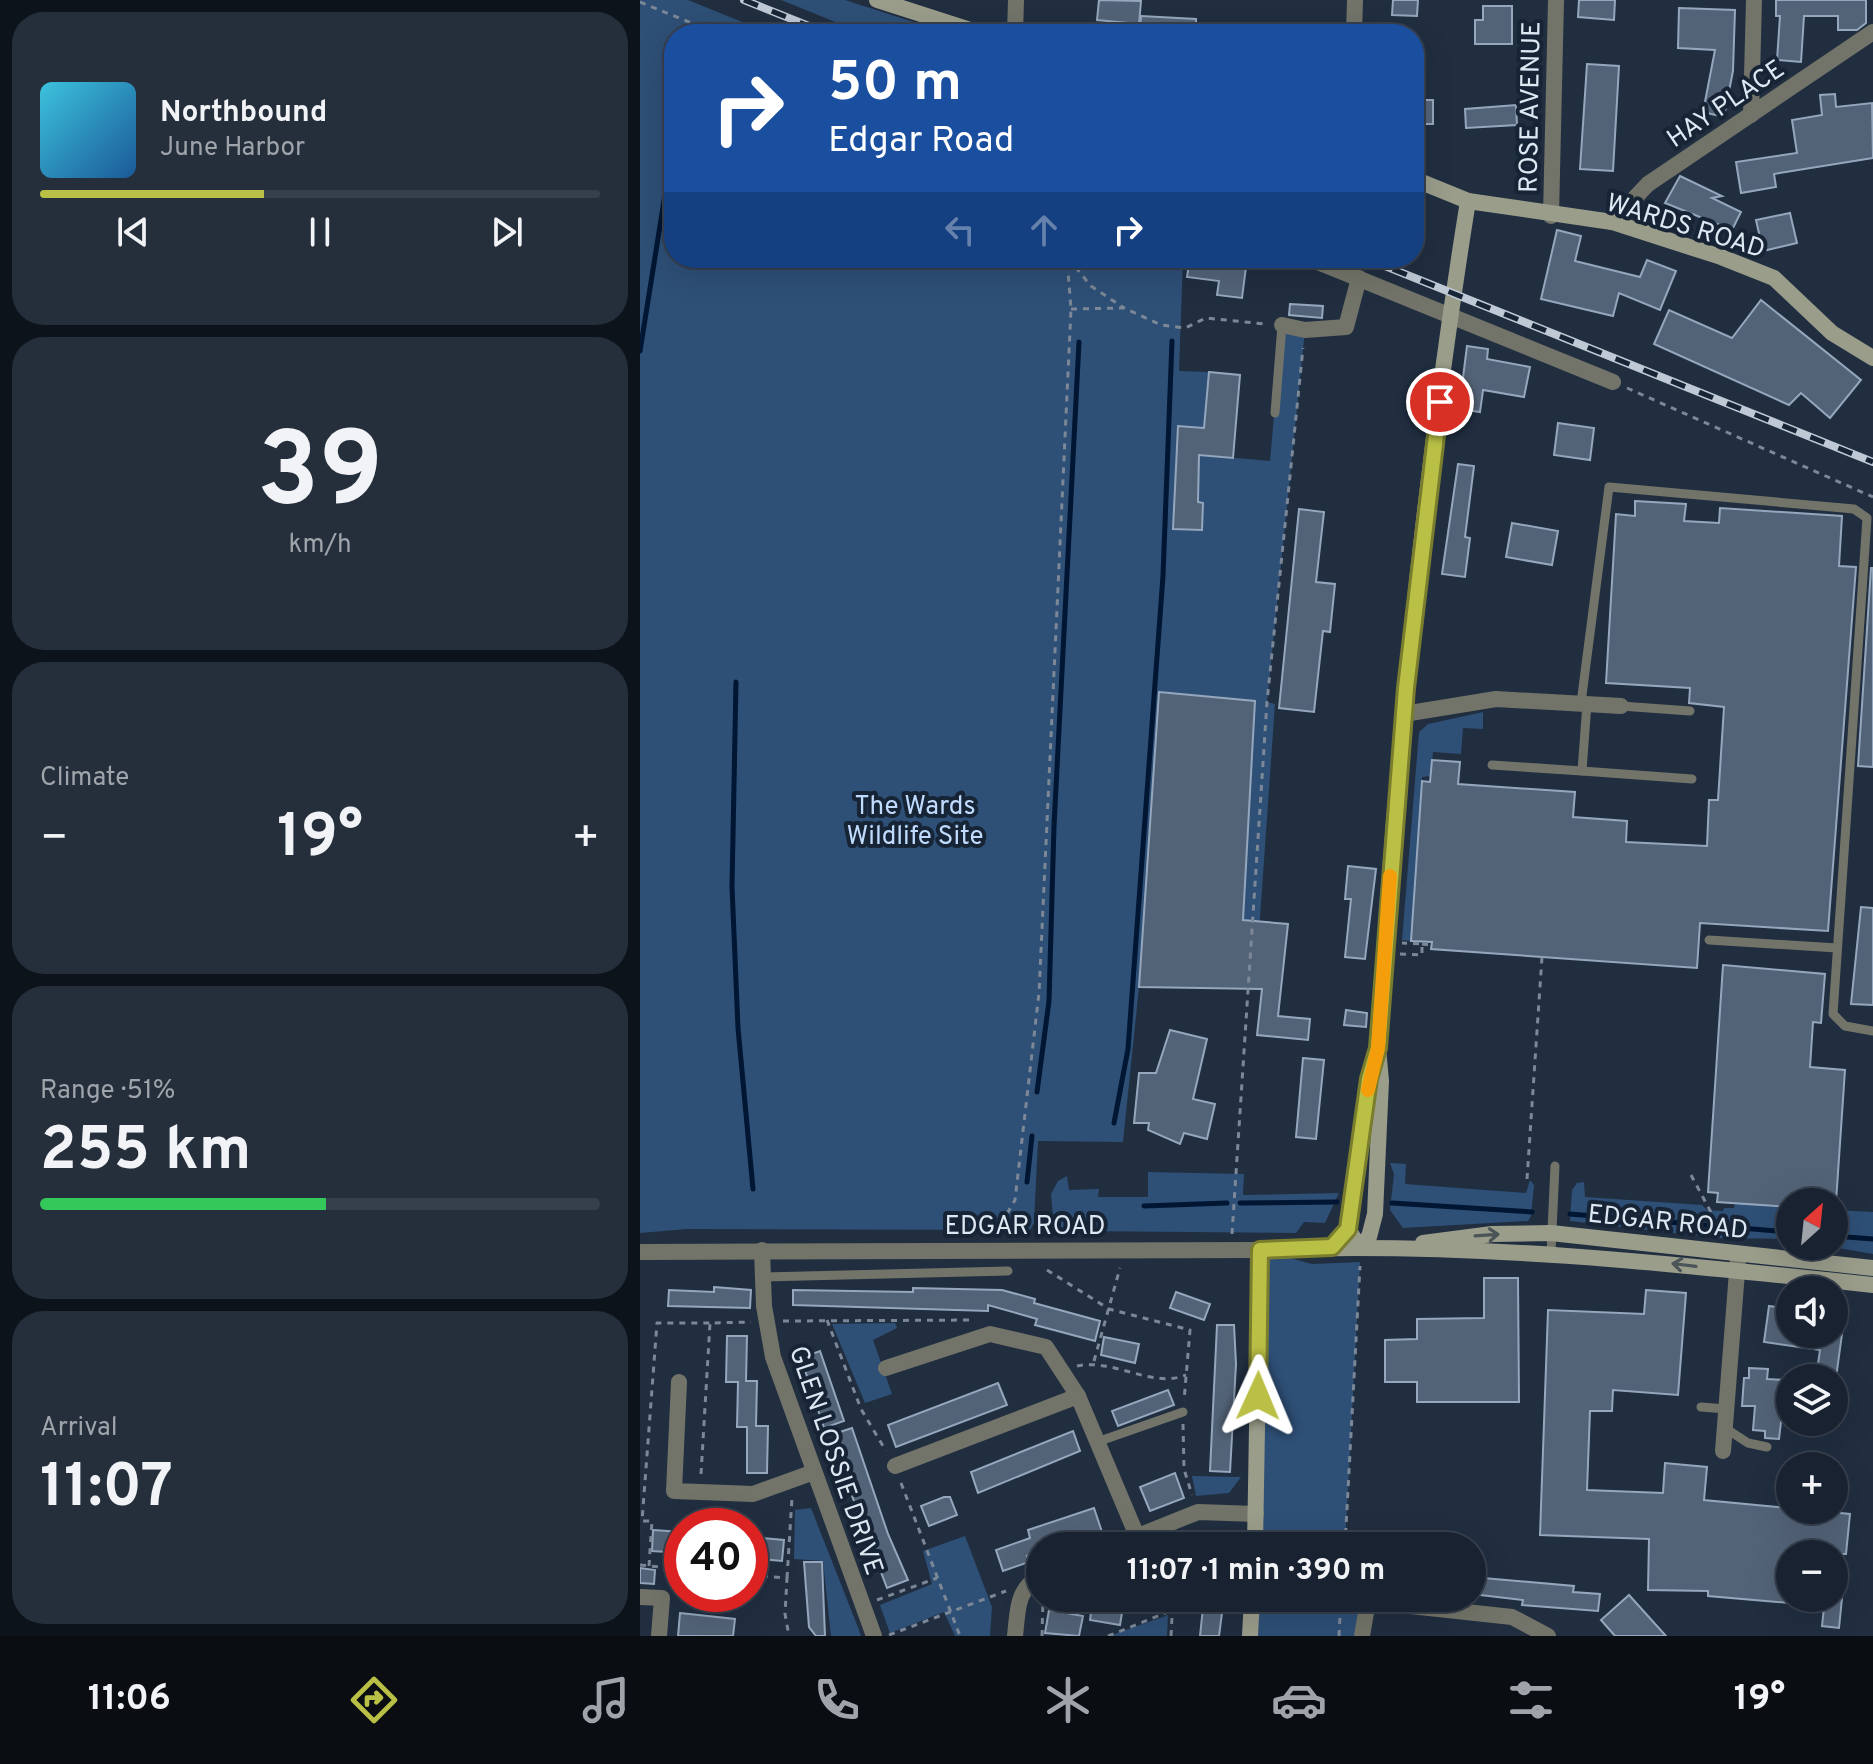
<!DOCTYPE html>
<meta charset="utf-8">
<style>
:root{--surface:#182230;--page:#252f3c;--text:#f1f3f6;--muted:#9fa4ab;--line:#363f4c;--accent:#bac045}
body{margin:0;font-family:Overpass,sans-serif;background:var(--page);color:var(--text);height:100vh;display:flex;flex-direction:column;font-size:30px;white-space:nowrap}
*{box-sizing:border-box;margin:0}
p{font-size:26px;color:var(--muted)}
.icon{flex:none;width:44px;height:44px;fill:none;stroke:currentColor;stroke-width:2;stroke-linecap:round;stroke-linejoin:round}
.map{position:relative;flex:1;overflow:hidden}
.panel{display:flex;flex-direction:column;gap:12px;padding:12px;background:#0d131a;width:640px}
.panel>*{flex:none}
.banner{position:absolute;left:24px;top:24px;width:760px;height:244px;border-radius:32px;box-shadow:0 8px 32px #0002,0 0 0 2px var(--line);background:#1a4fa0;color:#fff;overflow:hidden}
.needle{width:52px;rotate:27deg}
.tools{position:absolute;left:1136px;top:1188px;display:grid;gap:16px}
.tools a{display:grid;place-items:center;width:72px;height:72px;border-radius:50%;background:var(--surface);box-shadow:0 8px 32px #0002,0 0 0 2px var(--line);font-size:40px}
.speed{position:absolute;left:24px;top:1508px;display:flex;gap:16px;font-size:40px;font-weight:700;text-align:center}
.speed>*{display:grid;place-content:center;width:104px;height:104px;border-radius:50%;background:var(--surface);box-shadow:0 8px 32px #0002,0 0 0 2px var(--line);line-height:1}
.speed .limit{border:12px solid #d22;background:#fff;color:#111}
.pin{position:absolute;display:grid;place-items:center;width:68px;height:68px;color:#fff;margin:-34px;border:4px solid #fff;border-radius:50%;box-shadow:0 2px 8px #0007}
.me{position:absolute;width:88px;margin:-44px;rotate:1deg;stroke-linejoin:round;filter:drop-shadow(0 0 6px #0008)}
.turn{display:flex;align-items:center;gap:28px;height:168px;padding:0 32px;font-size:36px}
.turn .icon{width:104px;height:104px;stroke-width:2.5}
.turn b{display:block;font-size:56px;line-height:68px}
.lanes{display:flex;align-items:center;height:76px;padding:0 32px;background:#0003;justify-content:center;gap:40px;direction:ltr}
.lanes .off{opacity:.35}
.big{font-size:60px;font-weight:700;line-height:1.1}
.panel .widget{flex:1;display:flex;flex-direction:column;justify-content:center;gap:12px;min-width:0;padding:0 28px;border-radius:32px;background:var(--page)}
.panel .dial{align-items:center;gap:0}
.dial b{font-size:104px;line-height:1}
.song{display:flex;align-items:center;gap:24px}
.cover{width:96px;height:96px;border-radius:12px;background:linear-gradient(135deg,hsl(190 70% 55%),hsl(210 70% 35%))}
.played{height:8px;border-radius:4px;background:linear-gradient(90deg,var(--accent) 40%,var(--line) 40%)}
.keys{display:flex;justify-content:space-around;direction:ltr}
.heat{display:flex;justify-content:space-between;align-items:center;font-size:44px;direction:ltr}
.charge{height:12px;border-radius:6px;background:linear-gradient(90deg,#34c759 51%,var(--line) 0)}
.trip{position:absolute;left:386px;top:1532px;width:460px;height:80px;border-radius:40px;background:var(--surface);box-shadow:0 8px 32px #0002,0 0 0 2px var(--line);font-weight:700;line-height:80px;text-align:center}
.dock{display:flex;height:128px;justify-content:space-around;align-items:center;background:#0a0e13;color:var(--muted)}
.dock .icon{width:56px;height:56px}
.dock .active{color:var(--accent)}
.dock b{font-size:36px;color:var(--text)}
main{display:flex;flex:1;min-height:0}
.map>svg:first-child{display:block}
</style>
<main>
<section class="panel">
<div class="widget">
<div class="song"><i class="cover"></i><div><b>Northbound</b><p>June Harbor</p></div></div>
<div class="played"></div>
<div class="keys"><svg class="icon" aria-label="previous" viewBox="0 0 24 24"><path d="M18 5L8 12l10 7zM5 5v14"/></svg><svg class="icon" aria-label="pause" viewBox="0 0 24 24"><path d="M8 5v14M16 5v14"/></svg><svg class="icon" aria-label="next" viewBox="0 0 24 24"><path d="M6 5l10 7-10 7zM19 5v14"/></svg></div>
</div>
<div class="widget dial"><b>39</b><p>km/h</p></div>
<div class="widget"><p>Climate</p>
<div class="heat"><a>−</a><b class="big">19°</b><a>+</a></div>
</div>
<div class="widget"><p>Range · 51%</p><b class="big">255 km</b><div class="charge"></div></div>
<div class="widget"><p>Arrival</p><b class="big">11:07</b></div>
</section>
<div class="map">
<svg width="1233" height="1636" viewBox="0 0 1233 1636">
<rect width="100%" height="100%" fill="#202e40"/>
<!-- green -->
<g fill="#2e4f76">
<polygon points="0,0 48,0 132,34 34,34 34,258 543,258 539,371 569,372 562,455 630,461 642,325 665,330 627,702 635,704 615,989 499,987 483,1142 398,1141 394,1223 390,1230 47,1229 0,1233"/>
<polygon points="141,0 205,0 311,34 225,34"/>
<polygon points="843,712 843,729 823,728 821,754 793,752 791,776 782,777 771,941 762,940 779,732 788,724"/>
<polygon points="750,1163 766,1164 765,1184 886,1193 890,1180 894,1185 891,1216 888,1221 763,1228 750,1210 754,1174"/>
<polygon points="508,1172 604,1174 603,1195 699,1193 685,1223 664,1222 656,1233 436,1231 414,1228 411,1194 418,1181 427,1176 429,1190 459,1189 458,1197 508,1197"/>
<polygon points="944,1182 945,1197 1062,1205 1067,1210 1083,1211 1084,1208 1094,1208 1095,1203 1150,1207 1150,1239 1077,1238 930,1221 932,1190 937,1183"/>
<polygon points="1194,1210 1233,1212 1233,1254 1187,1246 1194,1246"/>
<polygon points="620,1250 672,1264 720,1262 705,1546 615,1546"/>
<polygon points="255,1323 257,1328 233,1340 252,1394 225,1403 192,1324"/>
<polygon points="552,1476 601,1477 589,1493 556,1496"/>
<polygon points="171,1508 219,1630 221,1636 191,1636 183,1561 154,1559 155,1510"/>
<polygon points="325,1536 352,1607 350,1636 315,1636 304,1612 250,1633 240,1605 292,1584 283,1551"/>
<polygon points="612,1598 728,1601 722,1636 610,1636"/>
<polygon points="528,1615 527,1636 469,1636"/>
</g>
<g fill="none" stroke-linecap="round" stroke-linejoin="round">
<!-- stream -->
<g stroke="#001632" stroke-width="5">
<polyline points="0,351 27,182"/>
<polyline points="96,682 92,887 98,1028 113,1189"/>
<polyline points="397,1092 409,1001 414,826 439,342"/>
<polyline points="474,1123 488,1049 523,576 532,341"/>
<polyline points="387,1182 392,1136"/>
<polyline points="600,1203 697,1202"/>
<polyline points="752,1203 892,1212"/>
<polyline points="504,1206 587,1203"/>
<polyline points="930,1214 1150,1232"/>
<polyline points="1194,1236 1233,1239"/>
</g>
</g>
<!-- building -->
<g fill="#536377" stroke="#95a7bd" stroke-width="2">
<polygon points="459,0 501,1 499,24 457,20"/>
<polygon points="753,0 778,0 777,16 752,15"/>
<polygon points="939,0 975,0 974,20 938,17"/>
<polygon points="1136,0 1226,0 1226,23 1217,30 1198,30 1198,16 1164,16 1161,62 1137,60 1140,16 1136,16"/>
<polygon points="843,6 872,6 872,44 835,44 835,20 843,20"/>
<polygon points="1039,8 1095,10 1093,71 1084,117 1063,112 1075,50 1038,48"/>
<polygon points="501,16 556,19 556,34 500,34"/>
<polygon points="947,64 979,66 973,171 940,169"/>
<polygon points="1195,94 1196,107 1232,103 1233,158 1134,174 1136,187 1101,193 1096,162 1157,153 1152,120 1182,115 1180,95"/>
<rect x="774" y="100" width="19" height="24"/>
<polygon points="876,105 877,125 826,128 825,109"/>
<polygon points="1040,176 1082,196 1072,198 1101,212 1092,230 1025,203"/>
<polygon points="1150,213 1157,243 1123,251 1116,220"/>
<polygon points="917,230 941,236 935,261 1000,277 1007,260 1036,271 1020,310 979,293 973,316 901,299"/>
<polygon points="550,258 573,258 572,263 606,267 602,298 577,295 579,281 547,277"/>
<polygon points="1121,300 1221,380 1190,418 1161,393 1149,405 1014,344 1029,310 1092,338"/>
<polygon points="650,304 683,306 682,318 649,315"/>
<polygon points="827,346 848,349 847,359 890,367 884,397 843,390 840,412 819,409"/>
<polygon points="569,372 600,375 593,458 559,455 558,502 563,503 562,530 533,529 538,426 564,428"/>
<polygon points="918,423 954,428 950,460 914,455"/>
<polygon points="818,464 834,466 825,537 830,538 825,577 802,574"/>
<polygon points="995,501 1046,504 1044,521 1079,523 1080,508 1202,516 1199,566 1216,567 1188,931 1060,923 1057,968 791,949 792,942 771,941 782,781 790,782 792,760 820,762 818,784 935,792 933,817 987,821 986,842 1067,846 1069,800 1078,800 1084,707 1049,703 1050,688 966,683 976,514 995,516"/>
<polygon points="659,509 684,512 676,582 695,584 690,632 683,631 674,712 639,708"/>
<polygon points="872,523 918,531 912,565 866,557"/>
<polygon points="1231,568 1233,568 1233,767 1218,766"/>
<polygon points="519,692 615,701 603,920 648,924 638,1016 670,1019 668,1040 617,1035 622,989 499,987"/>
<polygon points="708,866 736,869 725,959 705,957 711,899 705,899"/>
<polygon points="1221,907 1233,908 1233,1005 1211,1004"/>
<polygon points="1083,965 1185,974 1181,1023 1173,1022 1170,1067 1205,1070 1196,1202 1150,1202 1150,1207 1077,1202 1078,1193 1068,1192"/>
<polygon points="706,1010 727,1013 726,1027 704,1025"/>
<polygon points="530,1030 567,1039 553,1099 575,1104 567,1139 544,1133 540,1144 508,1130 509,1123 494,1123 499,1073 516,1073"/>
<polygon points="663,1058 684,1060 676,1139 656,1137"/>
<polygon points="844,1278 878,1278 879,1402 777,1402 777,1382 745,1382 745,1340 777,1339 777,1319 844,1318"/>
<polygon points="74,1287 111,1290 110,1308 28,1306 29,1290 74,1292"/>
<polygon points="273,1288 362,1290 395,1299 394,1303 460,1321 455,1341 395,1325 397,1319 348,1305 348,1311 153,1305 153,1290 273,1292"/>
<polygon points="1006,1290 1046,1293 1038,1395 973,1390 972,1411 950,1411 947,1490 1023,1493 1025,1463 1067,1467 1064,1500 1210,1514 1206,1554 1150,1554 1150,1603 1068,1596 1068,1591 1008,1590 1009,1539 900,1535 908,1310 1004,1314"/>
<polygon points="536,1292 570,1304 564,1320 530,1308"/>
<polygon points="1129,1306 1150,1309 1150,1334 1202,1334 1196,1378 1176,1378 1180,1350 1124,1342"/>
<polygon points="577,1325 594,1325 596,1364 590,1472 570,1471"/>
<polygon points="87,1336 107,1336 106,1381 117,1381 116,1426 128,1426 127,1473 107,1473 107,1427 97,1427 98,1382 86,1382"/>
<polygon points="464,1337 499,1344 495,1363 461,1355"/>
<polygon points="180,1351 204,1421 184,1428 161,1358"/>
<polygon points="1109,1368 1128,1369 1127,1379 1146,1380 1139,1439 1125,1438 1125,1431 1113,1430 1115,1406 1102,1406 1104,1378 1109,1378"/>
<polygon points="358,1383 367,1405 256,1447 248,1425"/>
<polygon points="528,1390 534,1405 478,1426 472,1411"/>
<polygon points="212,1428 248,1534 268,1580 247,1588 203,1472 207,1471 194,1434"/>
<polygon points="433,1431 440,1451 338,1493 331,1472"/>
<polygon points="535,1473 544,1498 510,1511 500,1487"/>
<polygon points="304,1497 310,1497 317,1515 289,1526 281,1506"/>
<polygon points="454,1508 462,1532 419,1546 400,1546 400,1552 387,1556 389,1562 363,1571 356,1550 390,1538 388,1530"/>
<polygon points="13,1530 42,1532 42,1553 12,1551"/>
<polygon points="110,1537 144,1540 142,1561 110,1558"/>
<polygon points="164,1562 182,1562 185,1636 176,1636 169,1627"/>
<polygon points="0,1568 15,1570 14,1584 0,1583"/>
<polygon points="832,1577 934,1586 933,1592 960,1594 958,1611 882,1605 883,1600 832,1594"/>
<polygon points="989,1595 1026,1636 975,1636 961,1620"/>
<polygon points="453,1598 484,1601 480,1625 450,1620"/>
<polygon points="564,1598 584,1598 579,1636 560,1636"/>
<polygon points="1185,1598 1202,1598 1199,1628 1182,1626"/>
<polygon points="409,1610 443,1616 439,1636 405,1633"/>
<polygon points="40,1613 95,1619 93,1636 38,1636"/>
</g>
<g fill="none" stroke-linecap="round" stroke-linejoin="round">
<!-- path -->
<g stroke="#7c8897" stroke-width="3" stroke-dasharray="6 6" stroke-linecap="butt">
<polyline points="0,2 78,34"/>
<polyline points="428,258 451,286 484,308"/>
<polyline points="431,309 484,308 521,325 545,328 566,318 625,324"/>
<polyline points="987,388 1233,497"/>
<polyline points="782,944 791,945"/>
<polyline points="760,954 782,955 782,944 762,943"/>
<polyline points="1051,1175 1073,1216 1072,1234"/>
<polyline points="887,1179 902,957"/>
<polyline points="355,1234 375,1200 399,993 431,309 427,258"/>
<polyline points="592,1234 627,702 663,348"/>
<polyline points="407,1270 469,1309 550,1330 544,1401"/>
<polyline points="187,1320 221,1409 246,1451"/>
<polyline points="143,1321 335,1320"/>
<polyline points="454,1361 480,1268"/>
<path d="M 437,1366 C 474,1358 512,1389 546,1375"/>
<polyline points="543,1424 544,1469 552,1495"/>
<polyline points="61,1474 70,1323 111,1322"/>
<polyline points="261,1483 320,1636"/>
<polyline points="91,1526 92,1511"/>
<polyline points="533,1546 536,1545"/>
<polyline points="705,1546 720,1266"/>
<polyline points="0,1565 42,1569"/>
<polyline points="9,1566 12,1521 2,1521 17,1323 70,1323"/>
<polyline points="110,1575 147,1578 145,1614 149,1636"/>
<polyline points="147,1578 152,1498"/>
<polyline points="237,1600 297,1578"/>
<polyline points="249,1635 366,1591"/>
<polyline points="402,1636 403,1598"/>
<polyline points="468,1636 533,1610"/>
<polyline points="531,1636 533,1598"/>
<polyline points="699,1636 700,1616"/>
</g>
<!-- lane -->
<g stroke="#737469" stroke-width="9">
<polyline points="635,413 642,325"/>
<polyline points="941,703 969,487 1214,509 1227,518 1193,1014 1205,1026 1233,1031"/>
<polyline points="947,703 942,771 1052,779"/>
<polyline points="981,706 1050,711"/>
<polyline points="852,765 942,771"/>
<polyline points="1069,940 1197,948"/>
<polyline points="911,1252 915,1166"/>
<polyline points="123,1277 368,1271"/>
<polyline points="1061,1407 1086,1409"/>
<polyline points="1085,1428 1108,1443 1127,1447"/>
<polyline points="457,1442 543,1412"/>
</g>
<!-- street -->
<g stroke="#737469" stroke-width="16">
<polyline points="375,34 376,0"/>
<polyline points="714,34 715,0"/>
<polyline points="1111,115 1114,0"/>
<polyline points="911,216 916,0"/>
<polyline points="972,222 1008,184 1233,32"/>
<polyline points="678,262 973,382"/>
<polyline points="642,325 665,330 706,327 719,278"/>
<polyline points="764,714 856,699 981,706"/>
<polyline points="122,1250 124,1306 133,1357 234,1636"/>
<polyline points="0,1252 620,1250"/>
<polyline points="246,1368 350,1334 406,1347 438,1396 497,1536"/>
<polyline points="39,1382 34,1491 113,1494 174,1472"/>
<polyline points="1083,1451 1098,1259"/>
<polyline points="255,1466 438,1396"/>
<polyline points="473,1546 558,1512 616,1514"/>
<polyline points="0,1597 22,1598 19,1636"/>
<polyline points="697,1598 872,1617 908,1636"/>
<path d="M 375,1636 C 378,1610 376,1590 400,1576"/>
<polyline points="722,1636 728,1601"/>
</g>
<!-- secondary -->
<g stroke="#9b9d8b" stroke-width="16">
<polyline points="237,0 343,34"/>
<polyline points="774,179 828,201 972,222 1081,257 1134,278 1192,333 1233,358"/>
<path d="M 738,1048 L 729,1079 L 708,1229 L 719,1247 L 729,1237 L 735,1214 L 741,1081 L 738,1048 C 755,765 783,481 828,201"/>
<polyline points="783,1243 852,1234 911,1233 1233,1268"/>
<path d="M 615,1546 L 620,1250 C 825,1241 1029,1263 1233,1285"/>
<polyline points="610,1636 612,1598"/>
</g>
<!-- rail casing -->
<g stroke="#bec9d5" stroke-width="8">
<g id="rail">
<polyline points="104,0 189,34"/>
<polyline points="725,258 1233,462"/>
</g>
</g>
<!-- rail -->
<use href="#rail" stroke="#162435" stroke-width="5" stroke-dasharray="15" stroke-linecap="butt"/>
</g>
<!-- one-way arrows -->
<defs><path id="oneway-shaft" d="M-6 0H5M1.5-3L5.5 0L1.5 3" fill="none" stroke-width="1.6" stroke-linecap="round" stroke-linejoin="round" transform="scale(2)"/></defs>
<g stroke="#4b5457">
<use href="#oneway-shaft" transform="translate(847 1235) rotate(-4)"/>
<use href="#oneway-shaft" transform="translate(1044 1265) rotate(-173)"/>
</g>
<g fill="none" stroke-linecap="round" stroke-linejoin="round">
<!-- route casing -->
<g stroke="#797d2d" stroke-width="20">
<polyline id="route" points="618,1396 620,1250 692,1247 708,1229 729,1079 738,1048 766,688 800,402"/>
</g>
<!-- route -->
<use href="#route" stroke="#bac045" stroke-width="14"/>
<!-- slow -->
<polyline stroke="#f59e0b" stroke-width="14" points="728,1090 738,1048 750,876"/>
</g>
<g text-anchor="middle" stroke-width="8" stroke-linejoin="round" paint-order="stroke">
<!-- street labels -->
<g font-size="26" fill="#dee8f3" stroke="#162435">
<text transform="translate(1085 103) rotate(-34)" y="9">HAY PLACE</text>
<text transform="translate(889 107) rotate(-89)" y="9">ROSE AVENUE</text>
<text transform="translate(1046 225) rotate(17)" y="9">WARDS ROAD</text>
<text transform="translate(1028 1221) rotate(6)" y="9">EDGAR ROAD</text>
<text x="385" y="1234">EDGAR ROAD</text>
<text transform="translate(197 1460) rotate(71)" y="9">GLEN LOSSIE DRIVE</text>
</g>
<!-- park labels -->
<g font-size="26" fill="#c0dbfd" stroke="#162435">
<text x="275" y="814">The Wards<tspan x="275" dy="30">Wildlife Site</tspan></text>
</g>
</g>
</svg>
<div class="tools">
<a><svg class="needle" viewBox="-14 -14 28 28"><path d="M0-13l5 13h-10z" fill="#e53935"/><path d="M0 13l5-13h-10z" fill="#9fa4ab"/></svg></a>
<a><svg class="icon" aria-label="sound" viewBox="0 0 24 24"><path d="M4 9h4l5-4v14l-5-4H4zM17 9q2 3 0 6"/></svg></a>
<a><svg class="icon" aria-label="layers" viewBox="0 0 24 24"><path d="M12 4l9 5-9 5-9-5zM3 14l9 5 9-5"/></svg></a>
<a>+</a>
<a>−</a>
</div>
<div class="speed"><div class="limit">40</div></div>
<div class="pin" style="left:800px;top:402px;background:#d93025"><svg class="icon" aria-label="arrive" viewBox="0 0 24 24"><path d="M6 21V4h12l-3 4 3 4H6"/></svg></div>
<svg class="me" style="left:618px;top:1396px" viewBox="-20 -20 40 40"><path d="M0-17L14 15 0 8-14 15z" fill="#bac045" stroke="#fff" stroke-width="4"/></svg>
<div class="trip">11:07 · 1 min · 390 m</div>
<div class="banner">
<div class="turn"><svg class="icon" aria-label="right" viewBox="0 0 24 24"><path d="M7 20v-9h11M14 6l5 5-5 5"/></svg><div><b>50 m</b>Edgar Road</div></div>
<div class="lanes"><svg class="icon off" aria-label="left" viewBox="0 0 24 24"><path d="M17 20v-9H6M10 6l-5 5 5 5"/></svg><svg class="icon off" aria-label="ahead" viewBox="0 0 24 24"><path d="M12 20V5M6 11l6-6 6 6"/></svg><svg class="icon" aria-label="right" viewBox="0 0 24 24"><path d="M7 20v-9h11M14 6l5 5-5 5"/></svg></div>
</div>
</div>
</main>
<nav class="dock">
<b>11:06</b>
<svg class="icon active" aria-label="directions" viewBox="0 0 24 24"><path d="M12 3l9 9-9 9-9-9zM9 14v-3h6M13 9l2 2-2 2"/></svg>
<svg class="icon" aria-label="music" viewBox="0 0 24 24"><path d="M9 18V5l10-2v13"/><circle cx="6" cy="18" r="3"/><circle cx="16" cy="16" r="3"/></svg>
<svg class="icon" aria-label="phone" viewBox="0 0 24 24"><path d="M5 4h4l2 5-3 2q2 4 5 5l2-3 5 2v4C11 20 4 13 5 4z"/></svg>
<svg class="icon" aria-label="climate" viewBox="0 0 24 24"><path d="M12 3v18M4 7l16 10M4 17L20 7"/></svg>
<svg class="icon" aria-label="car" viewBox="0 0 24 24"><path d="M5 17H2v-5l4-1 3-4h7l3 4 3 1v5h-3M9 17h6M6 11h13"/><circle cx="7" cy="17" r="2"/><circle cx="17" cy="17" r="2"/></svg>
<svg class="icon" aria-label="filters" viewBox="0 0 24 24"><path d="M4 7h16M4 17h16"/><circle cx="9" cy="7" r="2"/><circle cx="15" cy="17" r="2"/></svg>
<b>19°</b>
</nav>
